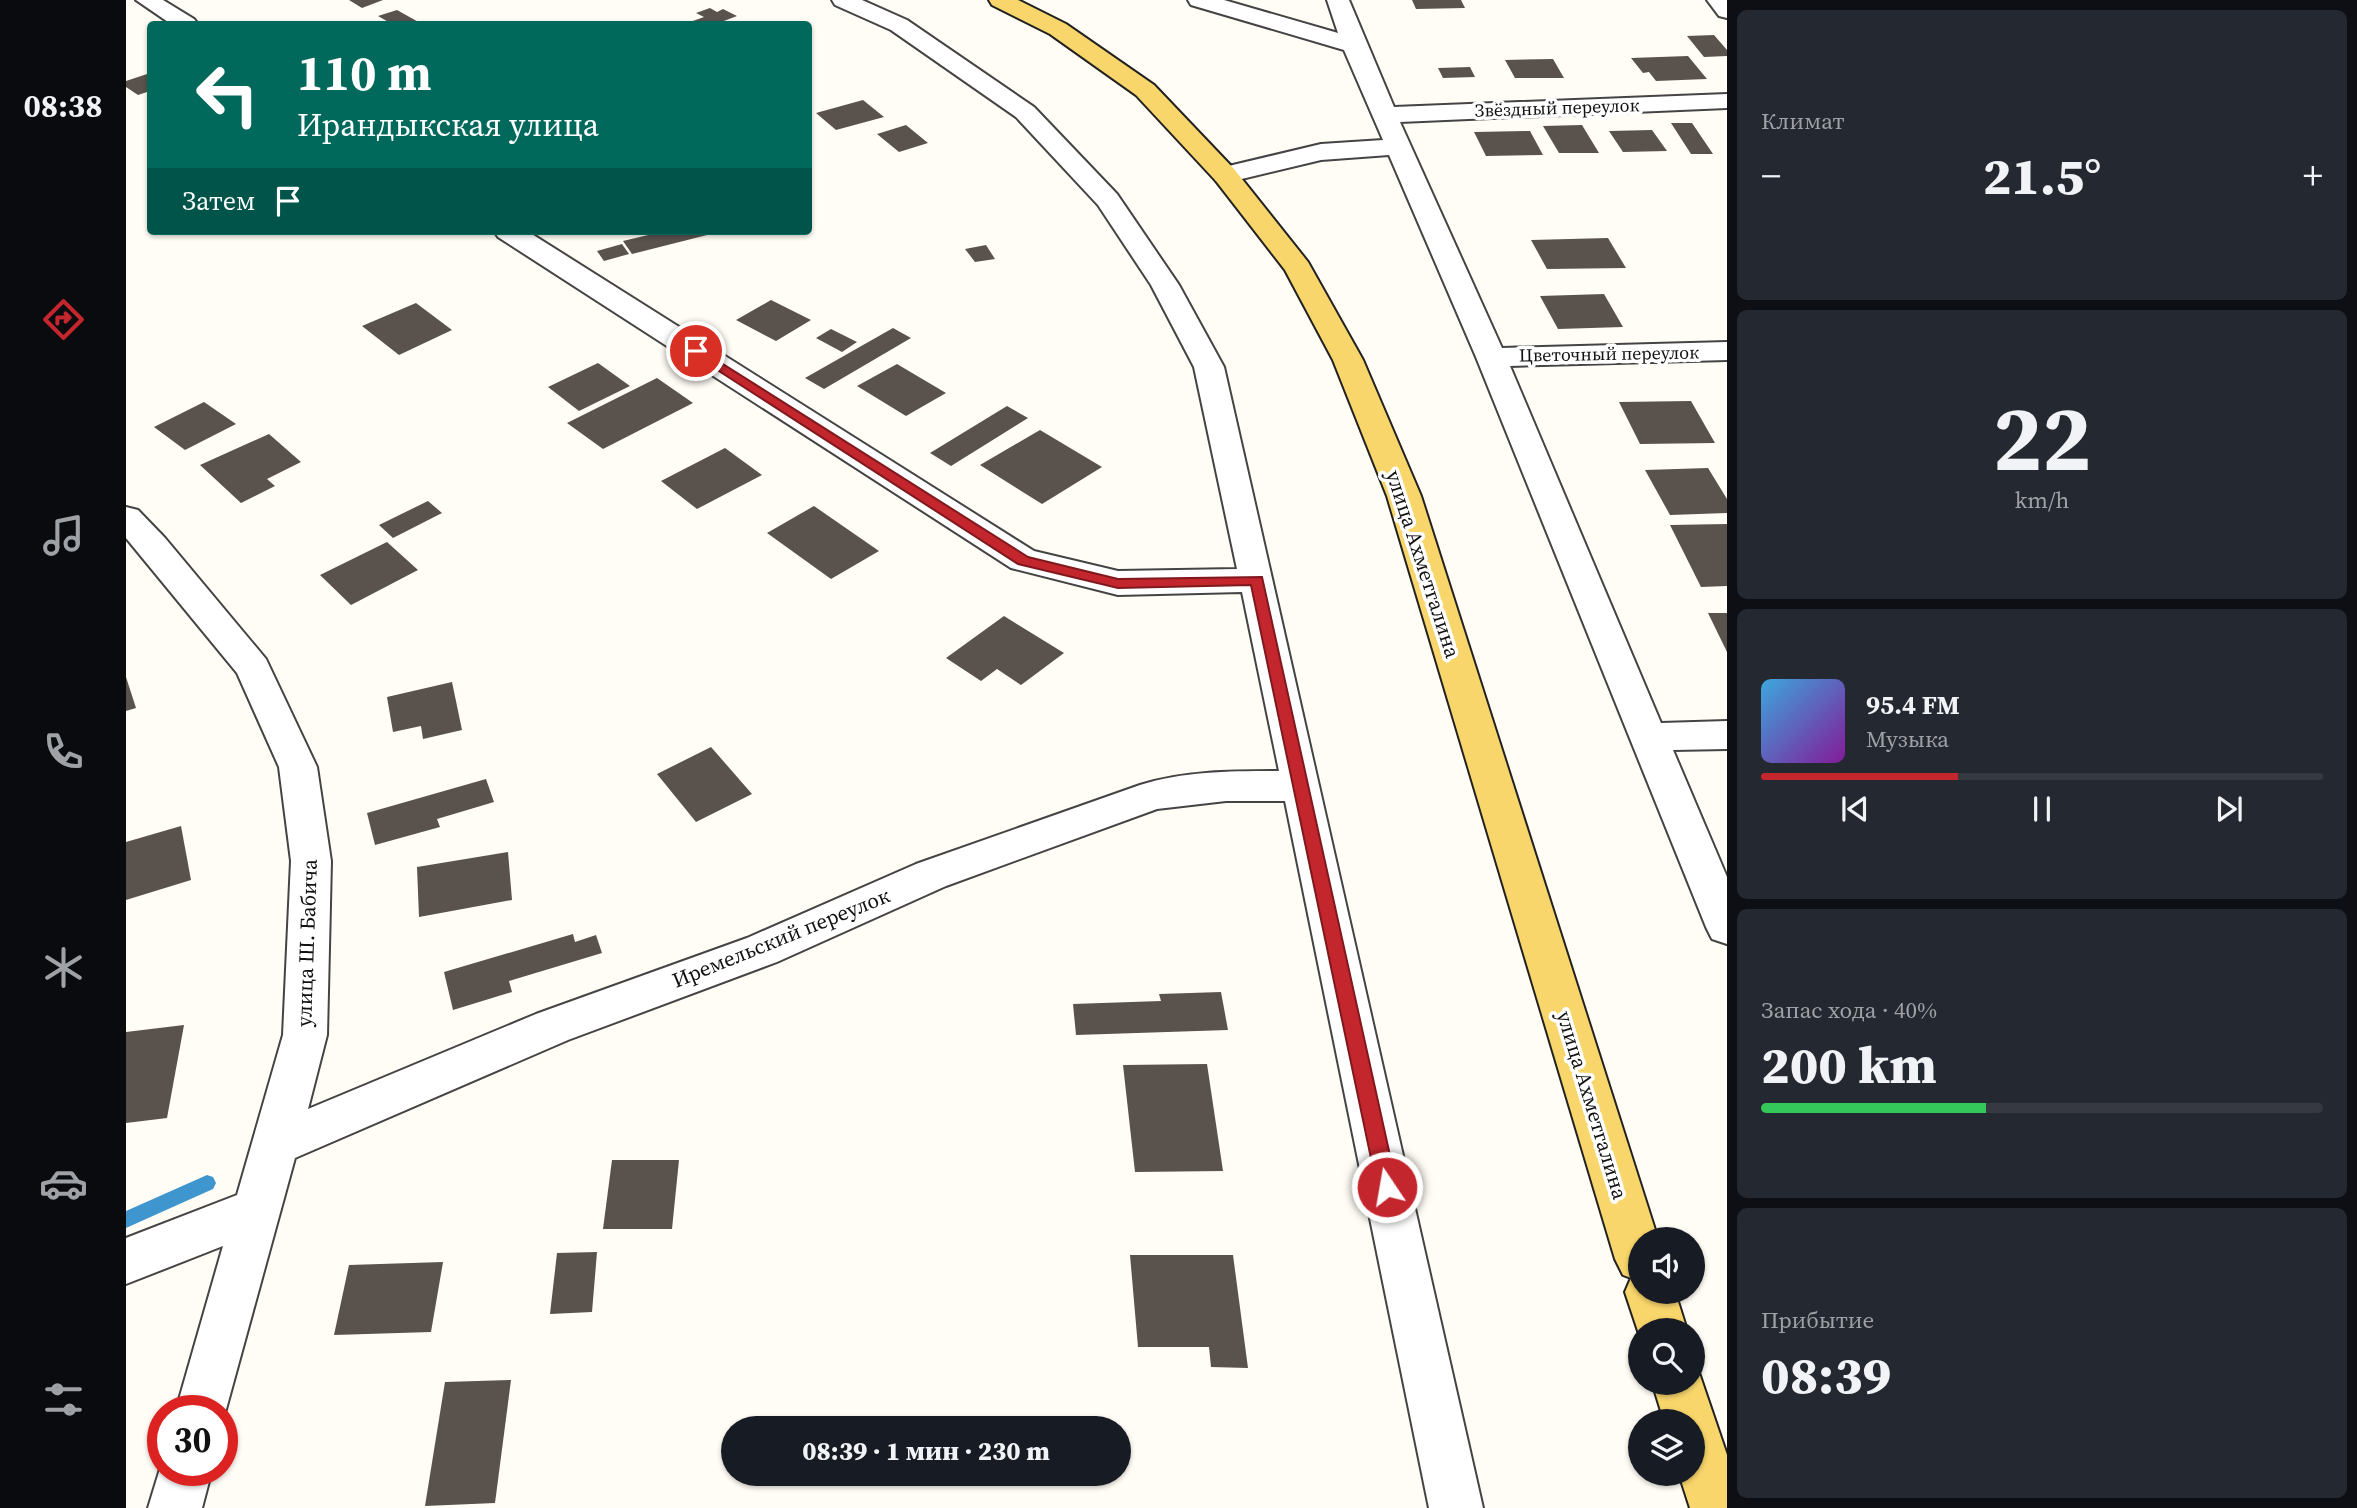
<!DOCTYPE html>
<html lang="ru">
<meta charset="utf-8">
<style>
:root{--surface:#171b24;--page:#242831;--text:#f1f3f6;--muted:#9ea1a6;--line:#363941;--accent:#c4262e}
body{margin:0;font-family:"Source Serif 4",serif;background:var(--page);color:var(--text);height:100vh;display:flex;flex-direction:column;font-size:26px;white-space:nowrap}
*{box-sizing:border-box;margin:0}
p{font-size:23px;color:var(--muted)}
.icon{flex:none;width:38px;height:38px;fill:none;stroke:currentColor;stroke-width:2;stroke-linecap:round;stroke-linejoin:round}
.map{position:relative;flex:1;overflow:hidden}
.sheet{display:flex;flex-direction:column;gap:10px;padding:10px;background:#0d0f14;width:630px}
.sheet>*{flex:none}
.guide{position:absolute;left:21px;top:21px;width:665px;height:214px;border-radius:7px;box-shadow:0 2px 5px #0004;background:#00695c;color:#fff;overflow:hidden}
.buttons{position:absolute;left:1502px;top:1227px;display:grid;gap:14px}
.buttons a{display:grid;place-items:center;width:77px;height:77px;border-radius:50%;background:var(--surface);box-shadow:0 2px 5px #0004;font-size:35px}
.speed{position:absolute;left:21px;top:1395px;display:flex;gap:14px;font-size:35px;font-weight:700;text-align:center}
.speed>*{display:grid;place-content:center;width:91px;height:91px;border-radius:50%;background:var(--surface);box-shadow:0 2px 5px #0004;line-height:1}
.speed .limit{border:10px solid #d22;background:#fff;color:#111}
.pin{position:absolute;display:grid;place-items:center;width:60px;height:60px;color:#fff;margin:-30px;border:4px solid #fff;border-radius:50%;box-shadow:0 2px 7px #0007}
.me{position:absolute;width:77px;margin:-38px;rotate:348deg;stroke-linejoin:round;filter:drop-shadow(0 0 5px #0008)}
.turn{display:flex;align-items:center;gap:24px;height:147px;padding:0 35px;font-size:32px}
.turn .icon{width:91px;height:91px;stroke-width:2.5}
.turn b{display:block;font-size:49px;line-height:60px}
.then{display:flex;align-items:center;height:66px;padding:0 35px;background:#0003;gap:14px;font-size:26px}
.big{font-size:52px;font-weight:800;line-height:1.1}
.sheet .widget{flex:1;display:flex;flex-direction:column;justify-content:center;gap:10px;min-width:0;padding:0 24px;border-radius:10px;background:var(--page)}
.sheet .dial{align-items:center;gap:0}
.dial b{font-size:91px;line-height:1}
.song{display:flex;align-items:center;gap:21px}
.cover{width:84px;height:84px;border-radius:10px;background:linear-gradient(135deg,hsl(200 70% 55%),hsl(290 70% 35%))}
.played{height:7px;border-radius:4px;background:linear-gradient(90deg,var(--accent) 35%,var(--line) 35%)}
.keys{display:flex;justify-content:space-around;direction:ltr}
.heat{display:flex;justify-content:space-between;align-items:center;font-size:38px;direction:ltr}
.charge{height:10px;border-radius:5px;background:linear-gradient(90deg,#34c759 40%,var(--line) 0)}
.trip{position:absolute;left:595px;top:1416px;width:410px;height:70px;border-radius:35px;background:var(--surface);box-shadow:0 2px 5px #0004;font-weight:800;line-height:70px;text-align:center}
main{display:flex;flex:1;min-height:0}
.tab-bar{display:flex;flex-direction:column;width:126px;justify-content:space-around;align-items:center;background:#090b0e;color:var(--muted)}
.tab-bar .icon{width:49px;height:49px}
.tab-bar .on{color:var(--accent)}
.tab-bar b{font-size:32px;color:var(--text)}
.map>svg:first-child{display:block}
</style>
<main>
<nav class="tab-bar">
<b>08:38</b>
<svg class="icon on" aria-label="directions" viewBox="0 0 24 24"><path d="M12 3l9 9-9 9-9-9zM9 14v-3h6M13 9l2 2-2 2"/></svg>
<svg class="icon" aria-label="music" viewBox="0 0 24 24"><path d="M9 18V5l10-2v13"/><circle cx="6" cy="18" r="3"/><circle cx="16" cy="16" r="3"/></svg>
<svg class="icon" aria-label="phone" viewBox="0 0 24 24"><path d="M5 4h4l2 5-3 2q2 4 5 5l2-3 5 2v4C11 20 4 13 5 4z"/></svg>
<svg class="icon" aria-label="climate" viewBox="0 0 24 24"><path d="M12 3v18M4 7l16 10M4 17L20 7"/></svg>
<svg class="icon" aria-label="car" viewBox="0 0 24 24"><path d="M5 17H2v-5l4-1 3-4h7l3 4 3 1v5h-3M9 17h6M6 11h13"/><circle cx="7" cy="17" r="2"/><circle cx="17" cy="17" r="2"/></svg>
<svg class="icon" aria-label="filters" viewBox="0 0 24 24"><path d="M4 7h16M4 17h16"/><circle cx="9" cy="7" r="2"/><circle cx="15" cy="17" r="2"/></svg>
</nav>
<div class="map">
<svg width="1601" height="1508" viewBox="0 0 1601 1508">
<rect width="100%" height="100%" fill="#fffdf5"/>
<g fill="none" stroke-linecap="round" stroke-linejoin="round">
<!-- stream -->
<polygon fill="#3f96cf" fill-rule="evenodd" points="81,1175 87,1177 90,1183 87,1189 0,1228 0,1211"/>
</g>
<!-- building -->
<g fill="#5a524d">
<polygon points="223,0 257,0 236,8"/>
<polygon points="1286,0 1335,0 1339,8 1290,9"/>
<polygon points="584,8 591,12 597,9 611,16 590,24 564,22 578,17 570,13"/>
<polygon points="271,10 296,24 266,24 252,16"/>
<polygon points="1588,35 1601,50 1601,56 1578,57 1561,36"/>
<polygon points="1562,56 1581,79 1530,81 1523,72 1517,73 1505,58"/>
<polygon points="1427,59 1438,78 1389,78 1379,60"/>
<polygon points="1344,67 1349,77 1317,78 1312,68"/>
<polygon points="24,73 24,91 12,95 0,87 0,81"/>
<polygon points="737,100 758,117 710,130 690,113"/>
<polygon points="1545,123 1566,123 1587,154 1565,154"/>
<polygon points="780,125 802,143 773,152 751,134"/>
<polygon points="1456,125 1473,153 1433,153 1417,126"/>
<polygon points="1526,130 1541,151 1497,152 1483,131"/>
<polygon points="1404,131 1417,155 1360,156 1348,132"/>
<polygon points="539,231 593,231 593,232 506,254 497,241"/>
<polygon points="1482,238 1500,268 1421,269 1405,240"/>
<polygon points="496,244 503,254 478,261 471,251"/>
<polygon points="860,245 869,259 849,262 839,249"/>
<polygon points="1478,294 1497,327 1432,329 1414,296"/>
<polygon points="645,300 685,320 650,341 610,320"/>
<polygon points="290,303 326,330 273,355 236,326"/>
<polygon points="767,328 785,338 698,389 679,378"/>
<polygon points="705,329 731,342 716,352 690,338"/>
<polygon points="472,363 504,386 453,411 422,387"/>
<polygon points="771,364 820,393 780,416 731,386"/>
<polygon points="531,378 567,403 477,449 441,423"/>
<polygon points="1565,401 1589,443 1514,444 1493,402"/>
<polygon points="78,402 110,424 59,450 28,427"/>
<polygon points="881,406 902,418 825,466 804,453"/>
<polygon points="914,430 976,467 916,504 854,465"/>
<polygon points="143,434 175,462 141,479 149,486 115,503 74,465"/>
<polygon points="599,448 636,475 571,509 535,481"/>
<polygon points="1582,468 1601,499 1601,513 1544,515 1519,470"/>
<polygon points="302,501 316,513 267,538 253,525"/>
<polygon points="688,506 753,551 705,579 641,533"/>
<polygon points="1601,524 1601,586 1575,587 1544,525"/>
<polygon points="261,542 292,570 225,605 194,575"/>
<polygon points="1582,613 1601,613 1601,652"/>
<polygon points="878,616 938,653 895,685 871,669 855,681 820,658"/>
<polygon points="0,677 10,708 0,711"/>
<polygon points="326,682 336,730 297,739 295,726 267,732 261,697"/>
<polygon points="585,747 626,794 570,822 531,774"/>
<polygon points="360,779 368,802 311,819 314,827 249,845 241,813"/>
<polygon points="55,826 65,880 0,900 0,842"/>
<polygon points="382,852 386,900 293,917 291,867"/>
<polygon points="447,934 449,942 470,935 476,953 383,981 386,992 327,1010 318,972"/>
<polygon points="1095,992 1102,1030 950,1035 947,1004 1035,1001 1033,994"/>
<polygon points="58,1025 41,1118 0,1123 0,1032"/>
<polygon points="1081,1064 1097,1171 1009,1172 997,1065"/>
<polygon points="486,1160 553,1160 546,1229 477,1229"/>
<polygon points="471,1252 466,1312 424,1314 431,1253"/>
<polygon points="1004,1255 1107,1255 1122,1368 1085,1367 1083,1347 1012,1347"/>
<polygon points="317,1262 305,1332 208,1335 223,1265"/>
<polygon points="385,1380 369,1503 299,1506 319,1382"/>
</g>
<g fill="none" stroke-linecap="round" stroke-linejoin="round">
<!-- minor casing -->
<g stroke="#444" stroke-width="4">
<g id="minor">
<polygon points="10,0 37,0 68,19 72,24 45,24"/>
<path d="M 706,0 L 736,0 L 781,20 L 908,107 L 991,194 L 1053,285 L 1098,367 L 1357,1508 L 1303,1508 L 1159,801 L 1100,801 L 1031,809 L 820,886 L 651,962 L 442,1040 L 169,1158 L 96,1424 L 96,1410 L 50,1410 L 97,1246 L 0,1284 L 0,1238 L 111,1195 L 157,1035 L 165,861 L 153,767 L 111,673 L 0,538 L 0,507 L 12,510 L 39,538 L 140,659 L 191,767 L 205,861 L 201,1035 L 182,1109 L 410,1014 L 621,938 L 790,864 L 1014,785 C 1058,771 1107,771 1153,771 L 1116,592 L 992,595 L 885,568 L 372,237 L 368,231 L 401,231 L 908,551 L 992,571 L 1111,569 L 1068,367 L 1025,285 L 972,205 L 890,117 L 765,30 L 709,5 Z"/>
<polygon points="1062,0 1098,0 1212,33 1201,0 1223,0 1268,107 1601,94 1601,108 1274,122 1376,348 1601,342 1601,360 1384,366 1535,723 1601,721 1601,749 1547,750 1601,877 1601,944 1586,939 1580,927 1350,357 1263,155 1195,160 1099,183 1090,181 1086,175 1090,169 1195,144 1257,140 1218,50 1065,5"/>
<polygon points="1581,0 1601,0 1601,18 1593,16"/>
<polygon points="37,1459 37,1470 86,1470 76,1508 22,1508"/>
</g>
</g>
<!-- major casing -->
<g stroke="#222" stroke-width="4">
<g id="major">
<polygon points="863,0 892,0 940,24 1028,85 1108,169 1182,262 1237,360 1295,496 1532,1239 1514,1239 1514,1292 1549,1292 1561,1330 1514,1330 1514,1337 1499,1292 1505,1278 1497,1275 1489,1259 1261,496 1207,360 1159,270 1090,181 1010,95 924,34 866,5"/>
<polygon points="1566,1362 1570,1364 1601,1455 1601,1508 1564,1508 1553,1474 1566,1474 1566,1421 1538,1421 1526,1382 1566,1382"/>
</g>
</g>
<!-- minor -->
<use href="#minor" fill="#fff" fill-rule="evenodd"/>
<!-- major -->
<use href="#major" fill="#f9d66b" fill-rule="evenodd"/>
</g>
<!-- route -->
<polygon fill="#c4262e" stroke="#7f191e" stroke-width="2" points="570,347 902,557 992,579 1136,577 1271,1187 1268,1193 1261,1196 1254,1193 1251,1187 1125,585 992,588 892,564 565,353 563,351"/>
<g text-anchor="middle" stroke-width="7" stroke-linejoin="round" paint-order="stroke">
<!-- far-street labels -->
<g font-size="18" fill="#111" stroke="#fff">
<text transform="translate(1431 108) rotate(-2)" y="6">Звёздный переулок</text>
<text transform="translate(1483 354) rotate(-1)" y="6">Цветочный переулок</text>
</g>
<!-- street labels -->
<g font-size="21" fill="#111" stroke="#fff">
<text transform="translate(1297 564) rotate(72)" y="7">улица Ахметгалина</text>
<text transform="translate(655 938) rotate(-22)" y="7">Иремельский переулок</text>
<text transform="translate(181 943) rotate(-88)" y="7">улица Ш. Бабича</text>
<text transform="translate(1466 1105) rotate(73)" y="7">улица Ахметгалина</text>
</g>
</g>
</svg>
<div class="buttons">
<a><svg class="icon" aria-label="sound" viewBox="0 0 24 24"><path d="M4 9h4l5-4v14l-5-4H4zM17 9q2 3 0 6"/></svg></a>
<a><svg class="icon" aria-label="search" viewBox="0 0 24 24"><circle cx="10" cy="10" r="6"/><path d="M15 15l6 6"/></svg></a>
<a><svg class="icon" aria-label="layers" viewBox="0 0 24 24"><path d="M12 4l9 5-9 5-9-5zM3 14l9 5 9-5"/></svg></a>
</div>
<div class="speed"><div class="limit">30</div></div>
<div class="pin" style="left:570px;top:351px;background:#d93025"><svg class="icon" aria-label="arrive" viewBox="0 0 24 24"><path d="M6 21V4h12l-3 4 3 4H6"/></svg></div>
<svg class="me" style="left:1261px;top:1187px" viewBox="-20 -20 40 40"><circle r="17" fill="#c4262e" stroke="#fff" stroke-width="3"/><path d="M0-11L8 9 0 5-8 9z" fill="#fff"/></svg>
<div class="trip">08:39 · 1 мин · 230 m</div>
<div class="guide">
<div class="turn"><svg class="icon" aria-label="left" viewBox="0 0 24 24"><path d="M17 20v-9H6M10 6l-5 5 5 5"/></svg><div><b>110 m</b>Ирандыкская улица</div></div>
<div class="then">Затем<svg class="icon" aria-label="arrive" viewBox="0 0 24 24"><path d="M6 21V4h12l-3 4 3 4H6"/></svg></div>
</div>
</div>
<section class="sheet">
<div class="widget"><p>Климат</p>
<div class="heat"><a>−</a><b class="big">21.5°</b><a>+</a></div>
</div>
<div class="widget dial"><b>22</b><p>km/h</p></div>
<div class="widget">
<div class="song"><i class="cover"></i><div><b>95.4 FM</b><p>Музыка</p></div></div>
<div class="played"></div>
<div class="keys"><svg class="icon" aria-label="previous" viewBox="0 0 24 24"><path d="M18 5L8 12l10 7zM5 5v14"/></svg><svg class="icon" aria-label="pause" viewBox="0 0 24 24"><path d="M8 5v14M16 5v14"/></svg><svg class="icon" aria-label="next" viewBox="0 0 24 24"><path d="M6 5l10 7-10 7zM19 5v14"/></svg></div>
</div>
<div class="widget"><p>Запас хода · 40%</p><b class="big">200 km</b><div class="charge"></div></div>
<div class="widget"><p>Прибытие</p><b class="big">08:39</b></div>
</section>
</main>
